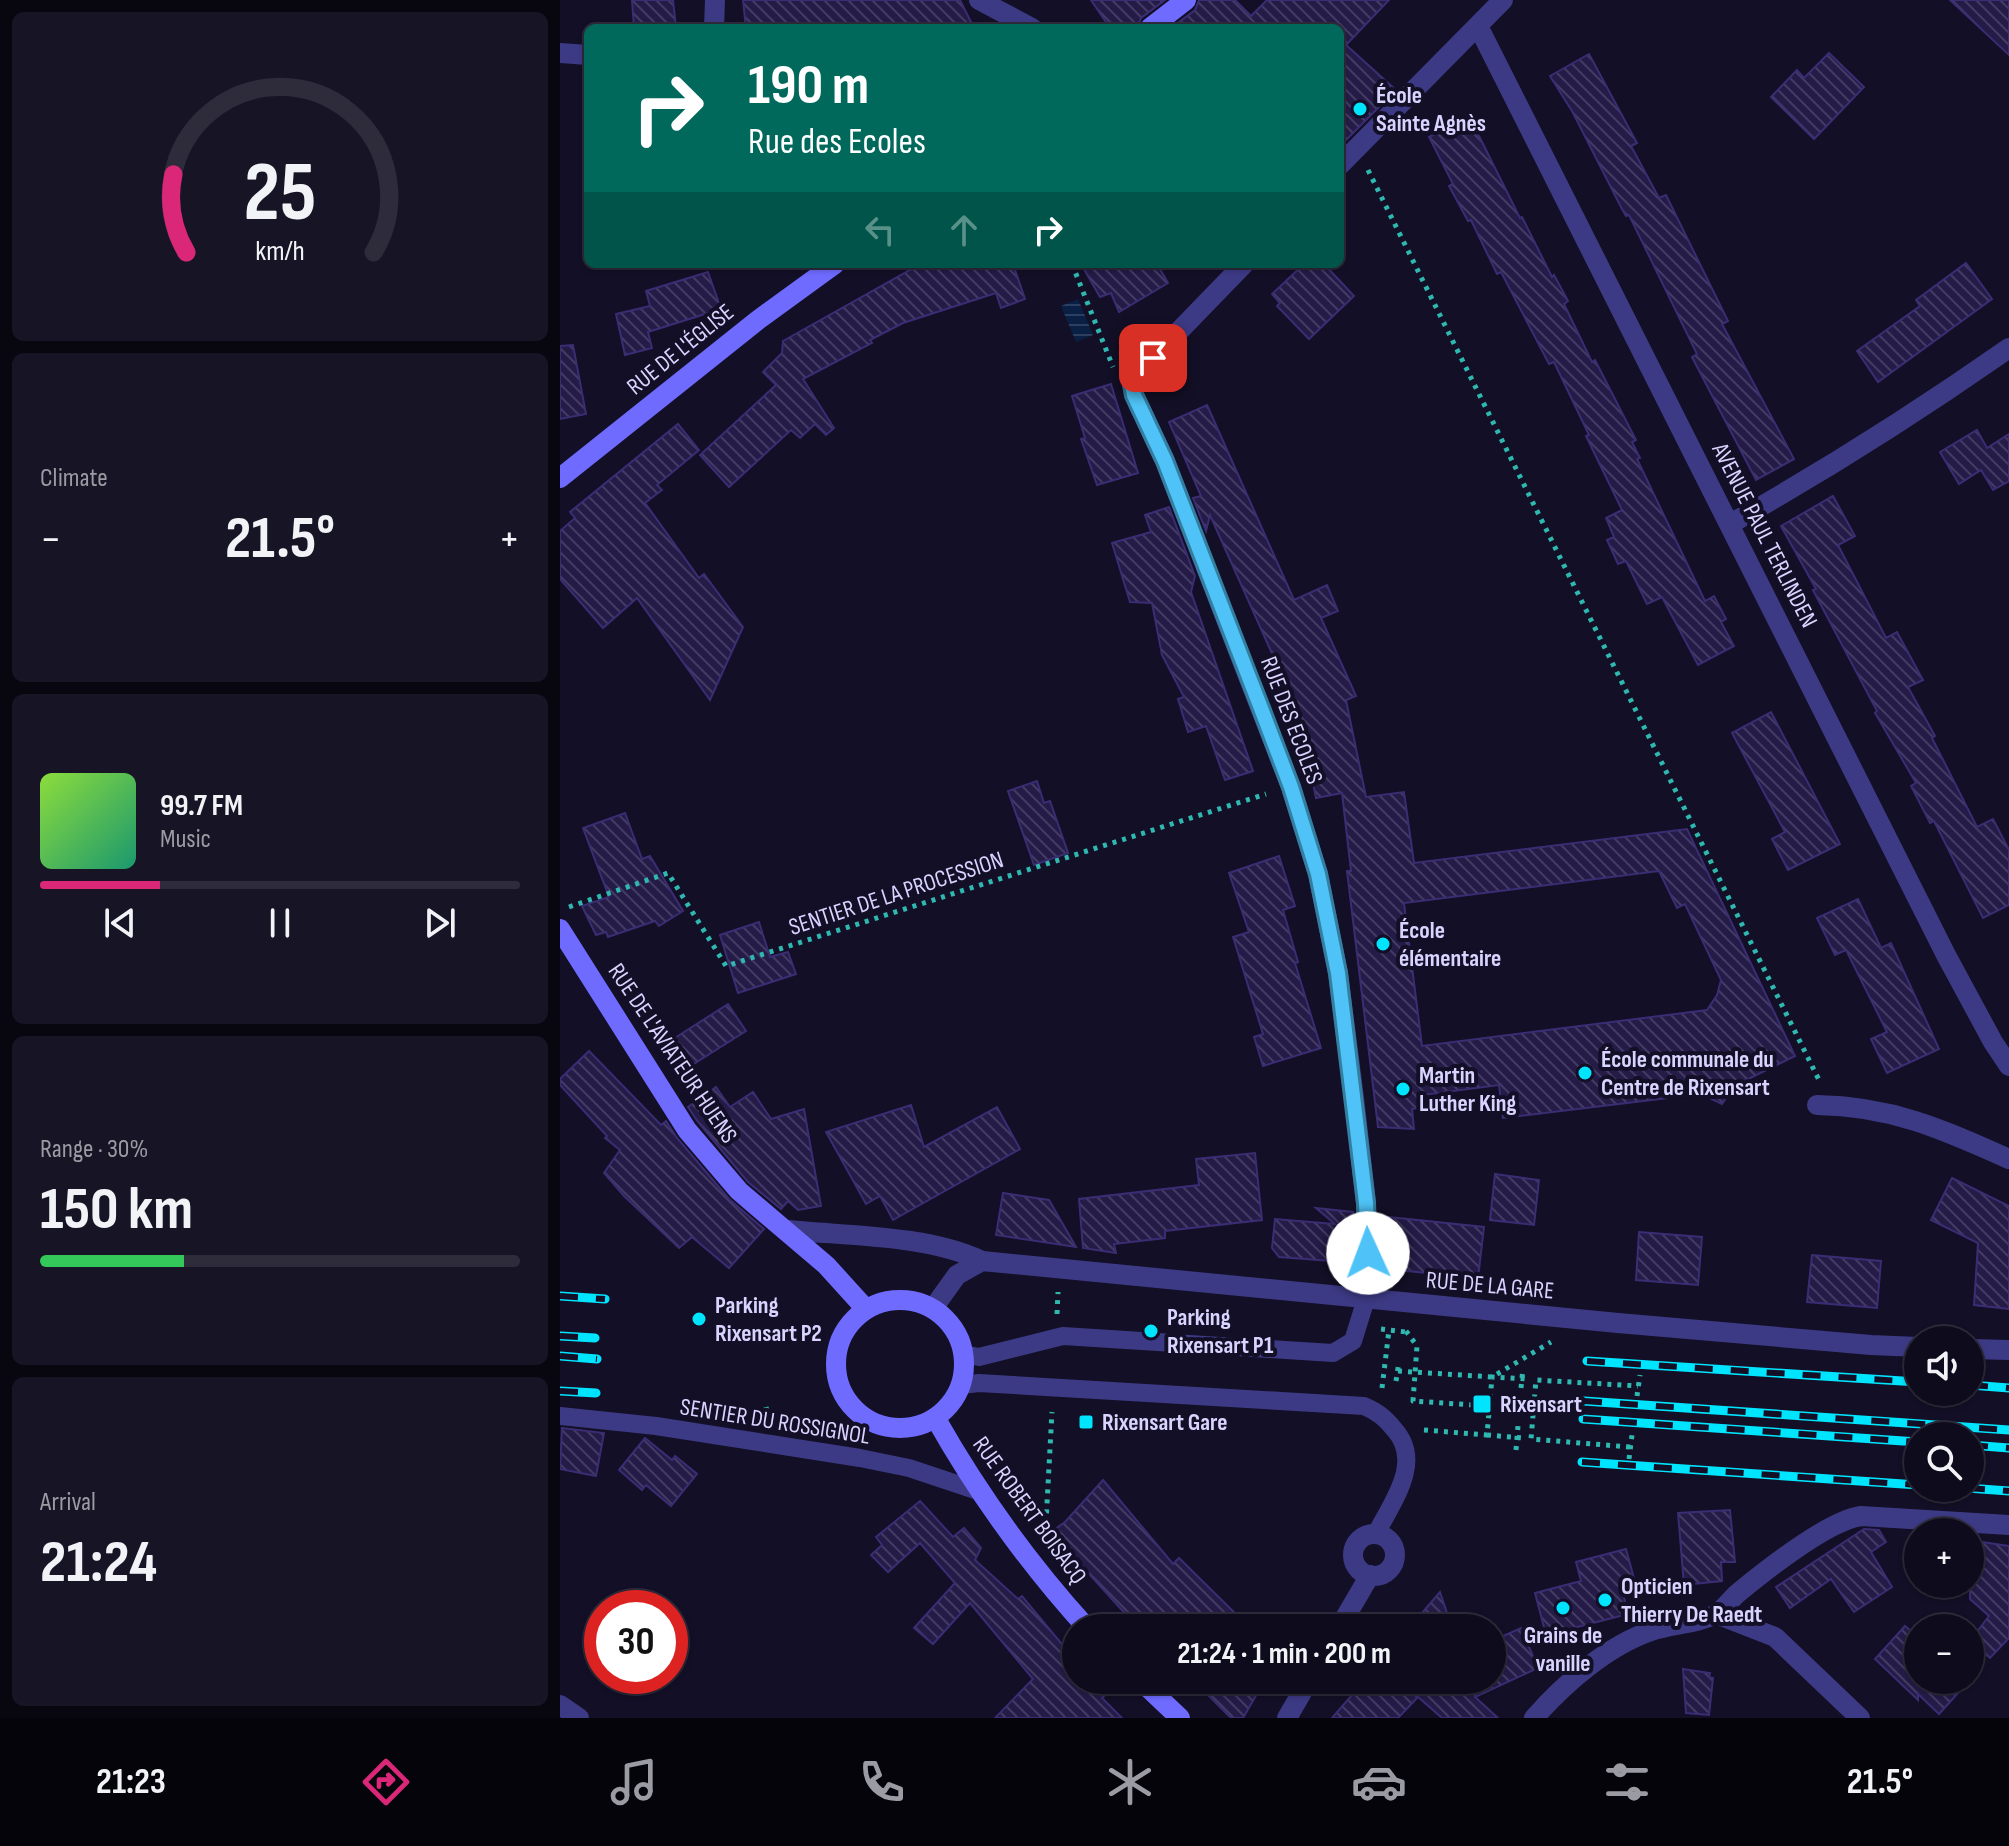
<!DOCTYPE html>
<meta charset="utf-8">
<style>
:root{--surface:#0e0b1c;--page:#171425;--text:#f1f3f6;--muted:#9b9ba3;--line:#2e2b3b;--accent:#db2777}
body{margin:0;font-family:"Sofia Sans Condensed",sans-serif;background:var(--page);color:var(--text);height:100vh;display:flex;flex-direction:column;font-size:30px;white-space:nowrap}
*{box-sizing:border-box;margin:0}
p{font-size:26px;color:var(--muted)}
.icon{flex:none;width:44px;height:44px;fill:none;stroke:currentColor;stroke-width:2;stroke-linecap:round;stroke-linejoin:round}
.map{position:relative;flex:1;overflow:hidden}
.panel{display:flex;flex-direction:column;gap:12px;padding:12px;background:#08060f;width:560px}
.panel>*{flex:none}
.guide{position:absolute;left:24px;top:24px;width:760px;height:244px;border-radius:12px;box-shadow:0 2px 6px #0004,0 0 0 2px var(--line);background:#00695c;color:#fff;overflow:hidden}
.controls{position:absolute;left:1344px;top:1326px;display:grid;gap:16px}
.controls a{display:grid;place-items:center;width:80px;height:80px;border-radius:50%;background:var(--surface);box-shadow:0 2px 6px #0004,0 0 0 2px var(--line);font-size:40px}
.speed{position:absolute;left:24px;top:1590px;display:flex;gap:16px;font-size:40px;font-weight:700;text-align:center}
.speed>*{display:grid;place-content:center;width:104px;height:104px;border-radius:50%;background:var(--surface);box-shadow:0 2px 6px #0004,0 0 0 2px var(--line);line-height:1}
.speed .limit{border:12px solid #d22;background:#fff;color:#111}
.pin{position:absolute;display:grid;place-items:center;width:68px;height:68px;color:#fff;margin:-34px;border-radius:16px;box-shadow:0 4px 12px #0006}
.me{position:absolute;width:88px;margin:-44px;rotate:358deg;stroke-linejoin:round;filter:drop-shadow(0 0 6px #0008)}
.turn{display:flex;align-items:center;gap:28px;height:168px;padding:0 32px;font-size:36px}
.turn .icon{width:104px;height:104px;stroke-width:2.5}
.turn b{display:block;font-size:56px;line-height:68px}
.lanes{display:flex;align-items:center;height:76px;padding:0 32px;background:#0003;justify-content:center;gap:40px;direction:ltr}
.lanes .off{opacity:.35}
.big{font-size:60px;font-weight:700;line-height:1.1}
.panel .card{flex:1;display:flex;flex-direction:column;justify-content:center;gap:12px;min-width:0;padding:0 28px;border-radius:12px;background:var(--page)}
.panel .dial{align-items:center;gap:0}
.dial svg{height:208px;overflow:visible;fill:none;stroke:var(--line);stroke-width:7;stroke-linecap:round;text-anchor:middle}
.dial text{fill:var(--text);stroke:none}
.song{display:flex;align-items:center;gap:24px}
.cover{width:96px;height:96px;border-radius:12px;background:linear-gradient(135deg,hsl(90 70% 55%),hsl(160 70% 35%))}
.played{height:8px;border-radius:4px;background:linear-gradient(90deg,var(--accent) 25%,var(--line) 25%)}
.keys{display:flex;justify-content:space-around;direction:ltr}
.heat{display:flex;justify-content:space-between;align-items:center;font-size:44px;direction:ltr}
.charge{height:12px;border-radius:6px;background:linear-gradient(90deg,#34c759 30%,var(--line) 0)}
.trip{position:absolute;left:502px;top:1614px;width:444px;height:80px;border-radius:40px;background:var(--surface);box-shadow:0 2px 6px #0004,0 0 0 2px var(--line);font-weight:700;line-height:80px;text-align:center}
.tab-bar{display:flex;height:128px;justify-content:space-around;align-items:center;background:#06040b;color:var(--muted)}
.tab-bar .icon{width:56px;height:56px}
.tab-bar .current{color:var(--accent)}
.tab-bar b{font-size:36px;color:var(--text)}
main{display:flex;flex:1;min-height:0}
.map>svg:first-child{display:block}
</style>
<main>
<section class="panel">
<div class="card dial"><svg viewBox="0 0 100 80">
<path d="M14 69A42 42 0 1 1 86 69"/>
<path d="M14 69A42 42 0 0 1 9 39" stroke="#db2777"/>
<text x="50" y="56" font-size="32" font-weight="700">25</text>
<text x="50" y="72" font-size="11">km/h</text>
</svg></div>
<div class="card"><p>Climate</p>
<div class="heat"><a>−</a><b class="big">21.5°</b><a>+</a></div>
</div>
<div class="card">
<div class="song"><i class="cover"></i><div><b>99.7 FM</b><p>Music</p></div></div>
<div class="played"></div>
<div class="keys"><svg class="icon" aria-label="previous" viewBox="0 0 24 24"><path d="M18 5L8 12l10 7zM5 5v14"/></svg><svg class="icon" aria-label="pause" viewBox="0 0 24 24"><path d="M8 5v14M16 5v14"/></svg><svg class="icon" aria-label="next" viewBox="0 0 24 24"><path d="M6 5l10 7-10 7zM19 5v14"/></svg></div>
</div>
<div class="card"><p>Range · 30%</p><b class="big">150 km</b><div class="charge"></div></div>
<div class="card"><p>Arrival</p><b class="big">21:24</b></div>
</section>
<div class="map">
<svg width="1449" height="1718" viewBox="0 0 1449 1718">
<defs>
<pattern id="water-rules" width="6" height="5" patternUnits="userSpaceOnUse" patternTransform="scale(2)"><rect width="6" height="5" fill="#0a1f44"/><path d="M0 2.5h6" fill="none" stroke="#2d3f60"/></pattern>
<pattern id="building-back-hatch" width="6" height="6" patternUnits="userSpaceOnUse" patternTransform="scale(2)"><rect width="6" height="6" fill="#241b47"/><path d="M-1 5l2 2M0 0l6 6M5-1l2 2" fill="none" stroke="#433b63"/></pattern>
</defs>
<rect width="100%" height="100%" fill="#130f26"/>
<!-- water -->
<polygon fill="url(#water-rules)" points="518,299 533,335 516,342 501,306"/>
<!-- building -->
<g fill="url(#building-back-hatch)" stroke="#3b2d73" stroke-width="2" fill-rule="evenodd">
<polygon points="72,0 113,0 116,28 74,28"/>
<polygon points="183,0 400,0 414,28 186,28"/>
<polygon points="531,0 605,0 581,18 577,28 550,28"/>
<polygon points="639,0 675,0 691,16 707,0 829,0 786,45 836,90 780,146 780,28 611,28 635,10"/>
<polygon points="1390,0 1449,0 1449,55"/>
<polygon points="1269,53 1304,87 1254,139 1211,97 1237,70 1244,78"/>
<polygon points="1029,54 1077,143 1071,146 1099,198 1106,195 1168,321 1162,324 1234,459 1196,480 1132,357 1137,354 1069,215 1066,216 1062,209 1012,111 990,76"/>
<polygon points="909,116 960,218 962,217 992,277 994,275 1008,301 1004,304 1032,362 1035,360 1076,440 1072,442 1080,458 1077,459 1145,601 1154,596 1166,619 1161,622 1174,646 1138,665 1102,597 1087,604 1066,561 1058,564 1047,540 1054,537 1046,518 1062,510 1026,436 1029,435 994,362 989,364 941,272 937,274 911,220 908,221 889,186 893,184 869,137"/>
<polygon points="1406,263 1432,299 1318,382 1297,351 1360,306 1356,300"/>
<polygon points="370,264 453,264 465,299 441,308 436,293 343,323 310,340 312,343 243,379 274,428 266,435 255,424 240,438 231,430 169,487 140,455 216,385 203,372 222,353 223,341 350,270"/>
<polygon points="521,264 597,264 608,283 559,312 551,293 540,297"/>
<polygon points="744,264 764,264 794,296 749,339 717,306 720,303 712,294"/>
<polygon points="148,272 161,309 88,332 92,348 65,355 56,314 90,306 86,291"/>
<polygon points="13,345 26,414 0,419 0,346"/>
<polygon points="551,384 578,473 537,485 521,439 525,438 512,396"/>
<path d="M 647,405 L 734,600 L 767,585 L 778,611 L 761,618 L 796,696 L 786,700 L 806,797 L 844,792 L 854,863 L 1127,829 L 1235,1056 L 1174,1086 L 1162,1104 L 1141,1094 L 943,1118 L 939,1085 L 862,1095 L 864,1107 L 852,1109 L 854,1129 L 818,1127 L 787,871 L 791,871 L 782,793 L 756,798 L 744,738 L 714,658 L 650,515 L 646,531 L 633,498 L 641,496 L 609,422 ZM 1099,871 L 1117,908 L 1125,904 L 1161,980 L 1157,995 L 1147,1010 L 862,1046 L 844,903 Z"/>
<polygon points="118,424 139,450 97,485 102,490 85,503 139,578 144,574 183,627 150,700 77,598 43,628 0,579 0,531 15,518 10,512"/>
<polygon points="1417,430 1427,448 1449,434 1449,481 1433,490 1421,470 1399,484 1380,452"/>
<polygon points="1273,496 1295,536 1278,545 1326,638 1337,632 1363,680 1348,687 1375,736 1372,738 1417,827 1433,819 1449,850 1449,905 1423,918 1374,821 1370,823 1351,786 1356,783 1315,713 1317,711 1253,590 1256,589 1221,526"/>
<polygon points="609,507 635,576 631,592 693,771 665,780 646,726 628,732 618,699 624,697 602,655 592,603 570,602 552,543 591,532 585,515"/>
<polygon points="1211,712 1280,844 1228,870 1212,839 1225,832 1172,733"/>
<polygon points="477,781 484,803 490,801 508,853 474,865 448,791"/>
<polygon points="65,813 82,859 90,856 123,911 99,926 95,921 48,937 46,932 36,935 22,906 49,897 23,828"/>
<polygon points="719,856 735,906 723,910 738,962 735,963 761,1048 703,1066 694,1037 703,1034 673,937 689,932 669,873"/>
<polygon points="1298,899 1321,948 1331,943 1379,1049 1327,1073 1311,1039 1327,1032 1286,950 1275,955 1257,918"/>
<polygon points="199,922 210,957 228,952 236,974 178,993 160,935"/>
<polygon points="168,1004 186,1031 124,1070 107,1043"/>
<polygon points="29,1051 101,1125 106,1121 117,1138 169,1199 204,1229 169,1268 132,1237 119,1248 64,1196 44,1173 60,1150 45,1138 47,1136 0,1085 0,1079"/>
<polygon points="156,1087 170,1107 193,1092 211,1119 244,1109 261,1206 238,1210 228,1201 221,1209 188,1182 138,1122 128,1107"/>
<polygon points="351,1105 364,1147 437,1107 460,1149 333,1220 320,1196 306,1204 266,1132"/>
<polygon points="695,1153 702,1220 605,1231 605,1238 554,1244 556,1253 523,1248 519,1199 639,1185 636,1159"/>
<polygon points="935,1174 979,1180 974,1225 930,1220"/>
<polygon points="1392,1178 1449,1206 1449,1309 1414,1305 1418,1243 1371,1220"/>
<polygon points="443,1193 489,1200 516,1247 436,1235"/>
<polygon points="756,1208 793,1212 793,1240 787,1235 784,1262 719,1257 712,1248 715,1219 775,1224"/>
<polygon points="819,1216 924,1227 918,1278 826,1269 819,1262"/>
<polygon points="1079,1232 1142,1237 1138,1285 1076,1280"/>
<polygon points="1252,1255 1321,1261 1317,1308 1247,1302"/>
<polygon points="2,1428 44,1433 36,1476 0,1469"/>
<polygon points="85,1438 112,1460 115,1456 137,1474 111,1506 86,1485 82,1490 59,1470"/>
<polygon points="543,1480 613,1564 619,1558 690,1628 580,1628 560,1608 491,1532 505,1522"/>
<polygon points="360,1501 393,1537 404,1528 421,1548 415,1560 458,1599 462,1596 516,1661 516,1680 535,1680 547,1693 542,1698 562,1718 435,1718 473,1679 410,1603 373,1644 354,1628 395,1583 360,1543 328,1572 311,1555 322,1545 316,1537"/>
<polygon points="1170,1510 1175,1562 1161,1562 1162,1581 1124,1585 1118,1513"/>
<polygon points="1304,1529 1319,1530 1326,1542 1311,1552 1332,1587 1294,1612 1271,1579 1230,1608 1216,1587"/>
<polygon points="1422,1542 1449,1546 1449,1638 1430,1658 1410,1641 1429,1616 1410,1599 1410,1555"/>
<polygon points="1066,1549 1075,1582 1061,1585 1068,1614 986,1635 975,1593 1021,1581 1016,1562"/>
<polygon points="880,1592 892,1628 849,1628"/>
<polygon points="1345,1626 1358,1637 1358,1680 1410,1680 1379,1714 1358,1694 1358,1700 1315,1659"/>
<polygon points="961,1628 978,1668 915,1697 938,1718 882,1718 858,1697 838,1718 772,1718 805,1680 932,1680 932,1641"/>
<polygon points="1123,1669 1150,1673 1149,1677 1153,1678 1149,1715 1126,1713"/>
<polygon points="633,1680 705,1680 683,1718 671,1718"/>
</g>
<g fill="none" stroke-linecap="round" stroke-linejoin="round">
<!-- path -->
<g stroke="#2fb8b0" stroke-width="5" stroke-dasharray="4 6" stroke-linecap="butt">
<polyline points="808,170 1260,1082"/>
<polyline points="512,264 553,367"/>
<polyline points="9,907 108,873 166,966 706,794"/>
<polyline points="497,1314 498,1292"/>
<polyline points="821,1329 846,1332"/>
<polyline points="846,1331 857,1346 853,1401 973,1409"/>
<polyline points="838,1371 932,1377 991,1342"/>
<polyline points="836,1381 839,1362"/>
<polyline points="822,1388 829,1330"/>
<polyline points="961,1388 963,1368"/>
<polyline points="1077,1396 1080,1375"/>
<polyline points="206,1407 209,1420"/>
<polyline points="864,1430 927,1435 932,1377 968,1379"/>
<polyline points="927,1435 963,1438"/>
<polyline points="1070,1447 971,1439 976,1380 1078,1386"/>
<polyline points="956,1450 958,1426"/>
<polyline points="1069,1459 1072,1435"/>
<polyline points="478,1530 486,1522 492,1412"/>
</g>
<!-- lane -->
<g stroke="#3d3a85" stroke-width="18">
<polyline points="403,1354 419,1357 503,1336 773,1353 793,1341 806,1299"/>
<path d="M 401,1385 L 419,1383 L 804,1406 C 818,1412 825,1418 834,1429 C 864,1462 832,1502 816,1534"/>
<polyline points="0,1416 96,1426 300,1458 349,1468 418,1491"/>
</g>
<!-- street -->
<g stroke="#3d3a85" stroke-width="20">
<polyline points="419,0 472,28"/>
<polyline points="918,26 1386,955 1433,1042 1449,1066"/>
<polyline points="154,28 155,0"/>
<polyline points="0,53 28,55"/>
<polyline points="780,165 943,0"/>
<polyline points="684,264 593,358 572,384 574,395 605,461 677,648 731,787 758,874 778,973 794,1098 806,1203 806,1299"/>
<path d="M 1170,524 C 1266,470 1359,411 1449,348"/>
<path d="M 1257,1105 C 1331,1106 1382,1129 1449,1159"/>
<path d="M 228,1230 C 288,1236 368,1235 422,1261"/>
<polyline points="374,1307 397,1275 422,1261 1058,1323 1311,1345 1358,1347"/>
<polyline points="1410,1349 1449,1350"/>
<circle cx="814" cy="1555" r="21"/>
<polyline points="1156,1614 1215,1637 1300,1718"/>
<polyline points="779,1628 810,1575"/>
<polyline points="0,1705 19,1718"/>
<polyline points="727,1718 749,1680"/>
<path d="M 974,1718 C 1004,1684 1047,1646 1091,1631 C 1111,1624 1137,1624 1156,1614 C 1164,1609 1171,1599 1178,1593 C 1206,1570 1268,1521 1301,1516 L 1449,1525"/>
</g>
<!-- secondary -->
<g stroke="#6f6bff" stroke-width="20">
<polyline points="590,28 626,0"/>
<polyline points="0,478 198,320 275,264"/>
<polyline points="0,929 127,1130 179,1191 266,1265 305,1308"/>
<circle cx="340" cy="1364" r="64"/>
<path d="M 376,1419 C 419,1495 469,1564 527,1628"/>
<polyline points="580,1680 620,1718"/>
</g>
<!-- rail casing -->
<g stroke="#00e5ff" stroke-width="9">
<g id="rail">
<polyline points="0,1296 45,1299"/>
<polyline points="0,1336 35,1338"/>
<polyline points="0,1356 37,1359"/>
<polyline points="1027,1361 1358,1382"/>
<polyline points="1410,1385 1449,1388"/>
<polyline points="0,1391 36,1393"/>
<polyline points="1024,1401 1449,1430"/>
<polyline points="1023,1419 1358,1442"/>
<polyline points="1410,1445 1449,1448"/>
<polyline points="1022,1462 1358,1485"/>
<polyline points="1407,1488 1449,1491"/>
</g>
</g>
<!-- rail -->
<use href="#rail" stroke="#130f26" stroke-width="6" stroke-dasharray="18" stroke-linecap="butt"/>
</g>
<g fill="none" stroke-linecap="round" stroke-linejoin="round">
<!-- route casing -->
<g stroke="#337fa1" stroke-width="20">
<polyline id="route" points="593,358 572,384 574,395 605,461 699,703 731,787 758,874 778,973 806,1203 808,1253"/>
</g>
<!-- route -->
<use href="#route" stroke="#4fc3f7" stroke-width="14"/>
</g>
<!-- markers -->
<g fill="#00e5ff" stroke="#130f26" stroke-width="3">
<circle cx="800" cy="109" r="8"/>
<circle cx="823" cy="944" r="8"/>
<circle cx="1025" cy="1073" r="8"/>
<circle cx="843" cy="1089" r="8"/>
<circle cx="139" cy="1319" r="8"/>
<circle cx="591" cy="1331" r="8"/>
<rect x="912" y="1394" width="20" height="20" rx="4"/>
<rect x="518" y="1414" width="16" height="16" rx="4"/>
<circle cx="1045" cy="1600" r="8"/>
<circle cx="1003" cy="1608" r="8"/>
</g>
<g text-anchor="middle" stroke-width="8" stroke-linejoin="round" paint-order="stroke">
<!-- poi labels -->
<g font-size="24" font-weight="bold" fill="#d9d4ff" stroke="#130f26" text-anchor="start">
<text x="816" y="103">École<tspan x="816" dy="28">Sainte Agnès</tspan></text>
<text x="839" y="938">École<tspan x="839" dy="28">élémentaire</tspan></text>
<text x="1041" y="1067">École communale du<tspan x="1041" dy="28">Centre de Rixensart</tspan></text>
<text x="859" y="1083">Martin<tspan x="859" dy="28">Luther King</tspan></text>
<text x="155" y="1313">Parking<tspan x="155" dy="28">Rixensart P2</tspan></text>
<text x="607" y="1325">Parking<tspan x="607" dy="28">Rixensart P1</tspan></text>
<text x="940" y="1412">Rixensart</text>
<text x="542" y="1430">Rixensart Gare</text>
<text x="1061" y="1594">Opticien<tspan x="1061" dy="28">Thierry De Raedt</tspan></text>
<text x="1003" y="1643" text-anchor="middle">Grains de<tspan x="1003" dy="28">vanille</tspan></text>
</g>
<!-- street labels -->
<g font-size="24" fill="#d9d4ff" stroke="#130f26">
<text transform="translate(120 349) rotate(-39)" y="8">RUE DE L'ÉGLISE</text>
<text transform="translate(1205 535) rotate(63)" y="8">AVENUE PAUL TERLINDEN</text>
<text transform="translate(732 720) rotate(69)" y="8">RUE DES ECOLES</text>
<text transform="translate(336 893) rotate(-18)" y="8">SENTIER DE LA PROCESSION</text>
<text transform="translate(113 1053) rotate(56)" y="8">RUE DE L'AVIATEUR HUENS</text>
<text transform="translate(930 1285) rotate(5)" y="8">RUE DE LA GARE</text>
<text transform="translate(215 1421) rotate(9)" y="8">SENTIER DU ROSSIGNOL</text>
<text transform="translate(470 1510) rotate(54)" y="8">RUE ROBERT BOISACQ</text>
</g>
</g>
</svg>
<div class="controls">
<a><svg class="icon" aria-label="sound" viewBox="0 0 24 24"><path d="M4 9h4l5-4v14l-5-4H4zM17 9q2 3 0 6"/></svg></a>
<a><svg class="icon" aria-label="search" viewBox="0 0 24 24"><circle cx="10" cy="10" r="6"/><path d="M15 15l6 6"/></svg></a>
<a>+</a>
<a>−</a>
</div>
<div class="speed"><div class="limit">30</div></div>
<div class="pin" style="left:593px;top:358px;background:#d93025"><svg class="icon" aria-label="arrive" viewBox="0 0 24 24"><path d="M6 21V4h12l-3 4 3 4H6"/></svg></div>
<svg class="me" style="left:808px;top:1253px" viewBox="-20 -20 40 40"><circle r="19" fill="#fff"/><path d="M0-13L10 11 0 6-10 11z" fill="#4fc3f7"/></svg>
<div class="trip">21:24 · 1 min · 200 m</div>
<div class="guide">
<div class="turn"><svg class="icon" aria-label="right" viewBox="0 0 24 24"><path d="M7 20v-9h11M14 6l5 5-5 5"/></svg><div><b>190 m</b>Rue des Ecoles</div></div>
<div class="lanes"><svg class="icon off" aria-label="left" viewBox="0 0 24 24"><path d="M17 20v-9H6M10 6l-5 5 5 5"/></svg><svg class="icon off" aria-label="ahead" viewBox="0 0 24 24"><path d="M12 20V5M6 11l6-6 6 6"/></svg><svg class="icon" aria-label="right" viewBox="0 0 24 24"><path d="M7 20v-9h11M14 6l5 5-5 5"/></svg></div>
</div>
</div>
</main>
<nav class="tab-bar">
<b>21:23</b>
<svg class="icon current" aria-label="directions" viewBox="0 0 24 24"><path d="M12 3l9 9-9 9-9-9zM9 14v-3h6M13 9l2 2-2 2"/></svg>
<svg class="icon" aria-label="music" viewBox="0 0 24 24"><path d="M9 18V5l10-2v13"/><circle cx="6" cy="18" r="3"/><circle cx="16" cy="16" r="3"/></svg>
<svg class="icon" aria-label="phone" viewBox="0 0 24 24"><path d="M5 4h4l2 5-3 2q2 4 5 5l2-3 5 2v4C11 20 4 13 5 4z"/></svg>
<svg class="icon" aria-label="climate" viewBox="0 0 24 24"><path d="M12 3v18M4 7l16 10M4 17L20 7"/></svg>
<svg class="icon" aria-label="car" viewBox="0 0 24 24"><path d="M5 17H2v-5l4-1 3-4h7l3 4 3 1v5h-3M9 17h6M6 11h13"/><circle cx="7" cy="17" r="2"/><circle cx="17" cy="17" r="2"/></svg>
<svg class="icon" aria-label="filters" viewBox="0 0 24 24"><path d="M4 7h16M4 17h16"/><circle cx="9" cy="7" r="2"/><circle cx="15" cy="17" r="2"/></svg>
<b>21.5°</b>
</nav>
